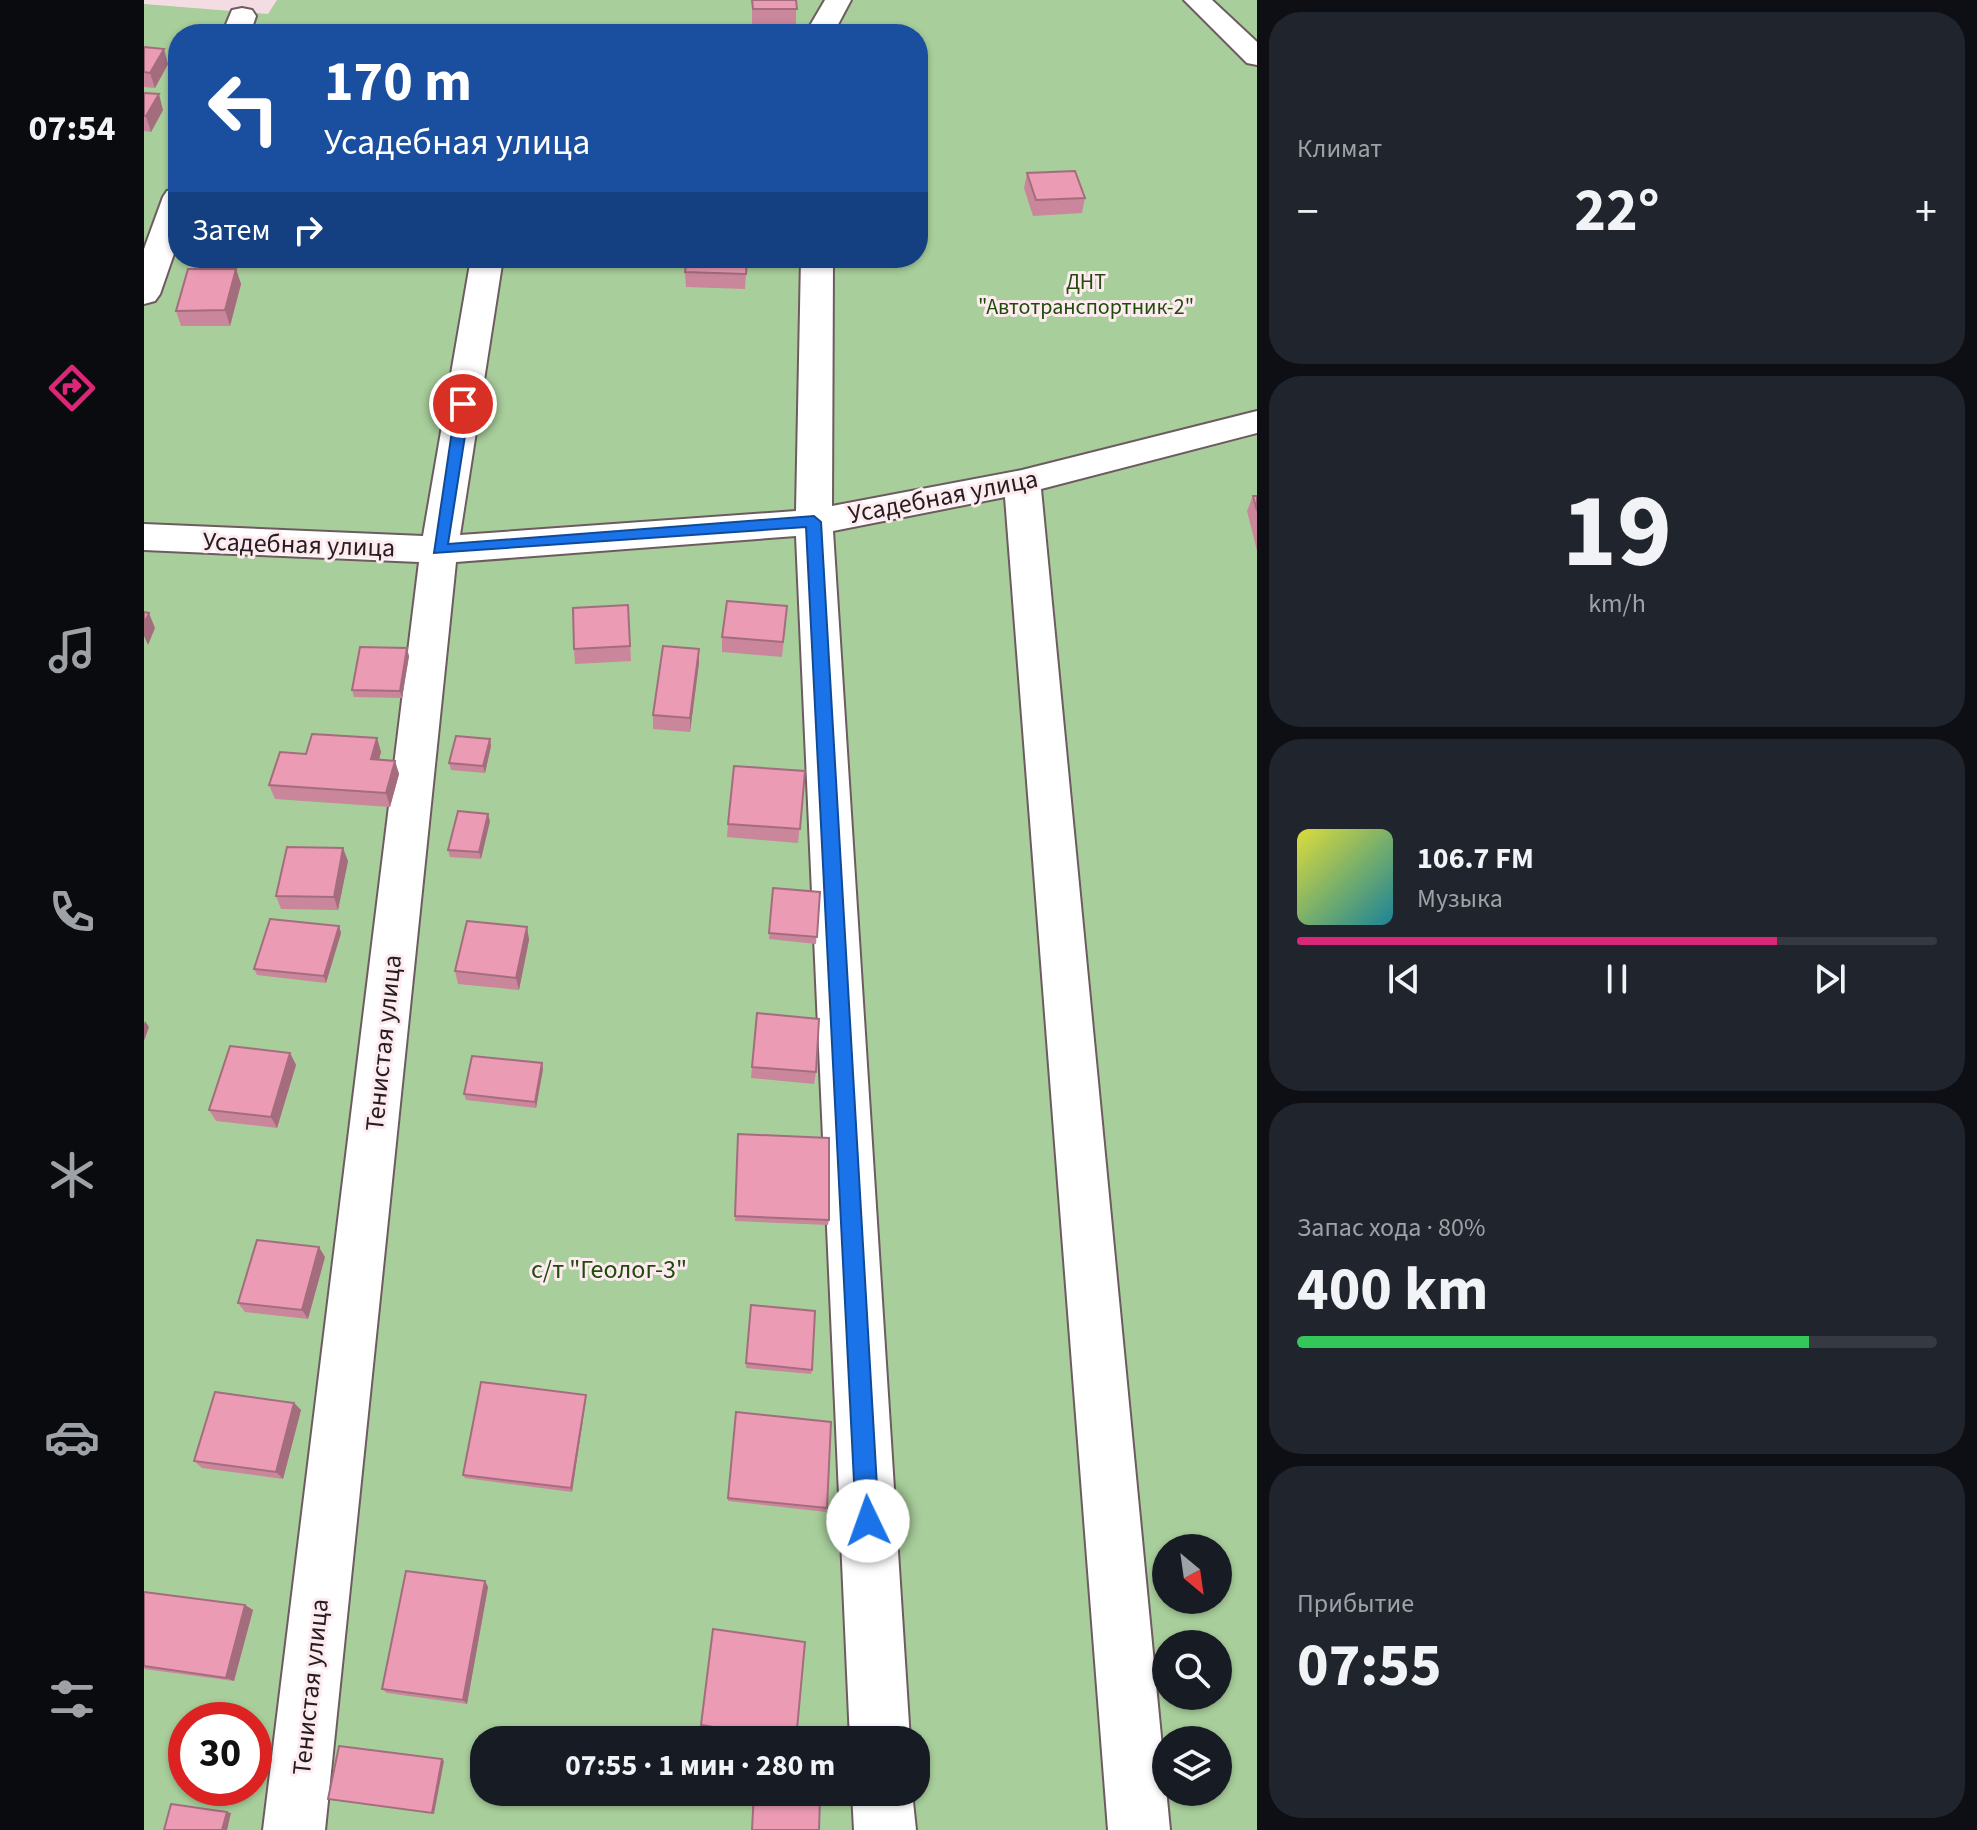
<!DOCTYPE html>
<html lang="ru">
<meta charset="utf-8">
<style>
:root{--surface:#171b24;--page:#20242c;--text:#f1f3f6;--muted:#9ea1a6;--line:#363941;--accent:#db2777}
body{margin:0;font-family:"Source Sans 3",sans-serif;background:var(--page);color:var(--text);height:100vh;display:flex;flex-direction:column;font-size:30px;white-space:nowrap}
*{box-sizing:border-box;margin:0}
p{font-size:26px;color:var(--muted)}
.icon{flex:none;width:44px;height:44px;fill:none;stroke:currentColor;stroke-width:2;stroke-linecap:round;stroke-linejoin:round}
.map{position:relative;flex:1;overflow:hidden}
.drawer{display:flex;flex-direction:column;gap:12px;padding:12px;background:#0d0f14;width:720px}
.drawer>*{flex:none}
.guide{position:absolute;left:24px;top:24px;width:760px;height:244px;border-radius:32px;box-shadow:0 2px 6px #0004;background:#1a4fa0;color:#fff;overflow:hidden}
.needle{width:52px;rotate:151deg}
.tools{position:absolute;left:1008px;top:1534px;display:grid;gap:16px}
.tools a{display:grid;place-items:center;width:80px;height:80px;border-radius:50%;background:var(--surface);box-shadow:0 2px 6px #0004;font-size:40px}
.speed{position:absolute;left:24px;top:1702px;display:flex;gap:16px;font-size:40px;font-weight:700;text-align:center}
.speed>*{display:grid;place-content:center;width:104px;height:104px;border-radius:50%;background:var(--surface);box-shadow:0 2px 6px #0004;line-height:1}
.speed .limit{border:12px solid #d22;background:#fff;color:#111}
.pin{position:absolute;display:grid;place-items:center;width:68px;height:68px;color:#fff;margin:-34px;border:4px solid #fff;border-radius:50%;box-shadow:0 2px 8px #0007}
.me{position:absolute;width:88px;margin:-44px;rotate:357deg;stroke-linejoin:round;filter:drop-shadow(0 0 6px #0008)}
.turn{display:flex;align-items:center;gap:28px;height:168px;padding:0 24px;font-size:36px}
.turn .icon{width:104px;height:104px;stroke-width:2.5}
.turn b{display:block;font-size:56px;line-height:68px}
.then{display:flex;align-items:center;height:76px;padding:0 24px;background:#0003;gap:16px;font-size:30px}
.big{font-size:60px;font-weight:700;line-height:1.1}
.drawer .widget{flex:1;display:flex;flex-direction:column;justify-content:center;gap:12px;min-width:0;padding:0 28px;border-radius:32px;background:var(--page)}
.drawer .dial{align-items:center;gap:0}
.dial b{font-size:104px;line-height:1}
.song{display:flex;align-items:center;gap:24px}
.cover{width:96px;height:96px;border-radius:12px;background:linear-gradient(135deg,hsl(60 70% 55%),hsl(190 70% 35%))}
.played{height:8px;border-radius:4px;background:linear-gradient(90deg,var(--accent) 75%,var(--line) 75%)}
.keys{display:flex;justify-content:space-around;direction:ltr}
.heat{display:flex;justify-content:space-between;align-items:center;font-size:44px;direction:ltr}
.charge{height:12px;border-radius:6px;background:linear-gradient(90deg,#34c759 80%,var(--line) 0)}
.trip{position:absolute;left:326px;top:1726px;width:460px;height:80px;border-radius:32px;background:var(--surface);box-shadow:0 2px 6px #0004;font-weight:700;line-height:80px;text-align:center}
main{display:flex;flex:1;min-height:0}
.tabs{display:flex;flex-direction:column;width:144px;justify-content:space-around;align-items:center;background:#090b0e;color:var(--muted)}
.tabs .icon{width:56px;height:56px}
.tabs .selected{color:var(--accent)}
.tabs b{font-size:36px;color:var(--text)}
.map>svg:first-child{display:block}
</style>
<main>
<nav class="tabs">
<b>07:54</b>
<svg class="icon selected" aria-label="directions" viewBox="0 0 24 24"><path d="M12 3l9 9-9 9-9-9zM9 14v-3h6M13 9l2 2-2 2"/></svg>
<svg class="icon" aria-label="music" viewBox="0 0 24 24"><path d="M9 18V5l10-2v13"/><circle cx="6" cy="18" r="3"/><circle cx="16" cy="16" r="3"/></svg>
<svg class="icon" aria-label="phone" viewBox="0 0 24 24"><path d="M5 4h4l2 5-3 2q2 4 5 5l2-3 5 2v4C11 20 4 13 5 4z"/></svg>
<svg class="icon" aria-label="climate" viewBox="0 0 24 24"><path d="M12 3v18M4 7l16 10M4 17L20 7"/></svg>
<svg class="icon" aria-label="car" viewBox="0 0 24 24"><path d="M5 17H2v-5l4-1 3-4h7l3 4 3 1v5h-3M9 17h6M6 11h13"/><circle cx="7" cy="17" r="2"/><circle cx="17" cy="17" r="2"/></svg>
<svg class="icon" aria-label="filters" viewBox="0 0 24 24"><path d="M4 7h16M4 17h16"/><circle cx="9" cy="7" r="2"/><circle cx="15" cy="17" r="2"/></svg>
</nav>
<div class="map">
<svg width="1113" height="1830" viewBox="0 0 1113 1830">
<rect width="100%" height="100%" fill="#f3dde3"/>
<!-- green -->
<path fill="#a8ce9b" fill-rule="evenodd" d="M 133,0 L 1113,0 L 1113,1830 L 0,1830 L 0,4 L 124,14 ZM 34,34 L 774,34 L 774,258 L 34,258 ZM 1022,1548 L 1074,1548 L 1074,1600 L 1022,1600 ZM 1022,1644 L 1074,1644 L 1074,1696 L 1022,1696 ZM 42,1720 L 110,1720 L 110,1788 L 42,1788 ZM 340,1740 L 772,1740 L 772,1792 L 340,1792 ZM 1022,1740 L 1074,1740 L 1074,1792 L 1022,1792 Z"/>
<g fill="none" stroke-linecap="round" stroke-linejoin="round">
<!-- minor casing -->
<g stroke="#6d5b60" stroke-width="4">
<g id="minor">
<polygon points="681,0 707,0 689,34 661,34"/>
<polygon points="1040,0 1068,0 1113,42 1113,65 1103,63"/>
<polygon points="98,8 108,10 112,16 106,34 78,34 88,10"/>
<polygon points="34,188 34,242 16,294 11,301 0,304 0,249 19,197 23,191"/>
<polygon points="327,258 359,258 316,535 652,511 657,258 689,258 688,506 878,470 1113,411 1113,433 897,489 1026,1830 964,1830 861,497 689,531 766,1740 706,1740 652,536 312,562 181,1830 119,1830 275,562 0,550 0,524 279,536"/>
<polygon points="708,1792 768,1792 772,1830 710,1830"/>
</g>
</g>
<!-- minor -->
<use href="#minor" fill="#fff" fill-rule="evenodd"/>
</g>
<!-- wall -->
<g fill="#ca869b">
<rect x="608" y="0" width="44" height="25"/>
<polygon points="0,47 24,64 11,88 0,87"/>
<polygon points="0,93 19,110 7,132 0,131"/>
<polygon points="883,173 941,198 938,213 889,216 880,188"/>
<polygon points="603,258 601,289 542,287 541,272"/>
<polygon points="92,269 97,284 86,326 37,326 32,311"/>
<polygon points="1109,496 1113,496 1113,551 1103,511"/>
<polygon points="484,605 487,661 431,664 430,649"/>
<polygon points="642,620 638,657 578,652 578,637"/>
<polygon points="555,649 555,663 546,732 509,729 509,715"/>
<polygon points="265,656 258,698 210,697 208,690"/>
<polygon points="233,738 237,752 235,760 251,761 255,774 246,807 131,799 125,785 162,754"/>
<polygon points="346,739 347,746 341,773 307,770 305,763"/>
<polygon points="661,771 654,843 583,837 584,824"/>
<polygon points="346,821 337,859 306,857 304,850"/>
<polygon points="204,861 194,910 137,909 132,896"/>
<polygon points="629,888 676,892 672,944 625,939"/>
<polygon points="195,926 197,933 182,983 113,975 110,969"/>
<polygon points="383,927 385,940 375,990 314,984 311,971"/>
<polygon points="613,1013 672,1072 670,1084 607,1078"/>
<polygon points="146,1053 152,1065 133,1128 72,1121 65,1110"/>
<polygon points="399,1069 392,1108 322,1100 320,1094"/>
<polygon points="594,1134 685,1220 684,1225 591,1221"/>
<polygon points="181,1257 164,1319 101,1312 94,1303"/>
<polygon points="607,1305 668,1370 667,1374 602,1368"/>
<polygon points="442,1399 428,1492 321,1478 319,1475"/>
<polygon points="150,1403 157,1410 139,1479 58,1468 50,1461"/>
<polygon points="592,1412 683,1508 682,1512 584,1501"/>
<polygon points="341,1581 344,1587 323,1704 243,1693 238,1689"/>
<polygon points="0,1592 101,1605 109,1610 90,1681 0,1669"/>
<polygon points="569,1629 652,1740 634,1740 557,1728"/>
</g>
<!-- shaded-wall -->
<g fill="#a46d7e">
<polygon points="20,49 24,64 11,88 6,73"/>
<polygon points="15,94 19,110 7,132 2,116"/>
<polygon points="92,269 97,284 86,326 81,310"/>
<polygon points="5,613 11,628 4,645 0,636 0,624"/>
<polygon points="263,648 265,656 258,698 256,691"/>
<polygon points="555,649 555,663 546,732 546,718"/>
<polygon points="233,738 237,752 231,773 227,759"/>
<polygon points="346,739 347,746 341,773 339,766"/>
<polygon points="251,761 255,774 246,807 242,793"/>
<polygon points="344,814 346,821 337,859 335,852"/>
<polygon points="199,848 204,861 194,910 190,897"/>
<polygon points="195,926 197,933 182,983 180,976"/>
<polygon points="383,927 385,940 375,990 372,978"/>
<polygon points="1,1021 5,1027 0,1041 0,1024"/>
<polygon points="146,1053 152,1065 133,1128 127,1117"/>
<polygon points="398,1063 399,1069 392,1108 391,1102"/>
<polygon points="175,1247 181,1257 164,1319 158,1310"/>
<polygon points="442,1395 442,1399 428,1492 427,1488"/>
<polygon points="150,1403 157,1410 139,1479 132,1472"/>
<polygon points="341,1581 344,1587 323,1704 319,1700"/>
<polygon points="101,1605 109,1610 90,1681 82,1678"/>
<polygon points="298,1759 300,1761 290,1814 288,1813"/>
<polygon points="83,1812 87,1813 83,1830 78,1830"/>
</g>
<!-- building -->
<g fill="#eb9cb4" stroke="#a46d7e" stroke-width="2">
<polygon points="608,0 652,0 653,9 609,9"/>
<polygon points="583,28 627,29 627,34 583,34"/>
<polygon points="0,47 20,49 6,73 0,72"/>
<polygon points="0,93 15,94 2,116 0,116"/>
<polygon points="931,171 941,198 892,200 883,173"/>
<polygon points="543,258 603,258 602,274 541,272"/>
<polygon points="44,269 92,269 81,310 32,311"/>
<polygon points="1109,496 1113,496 1113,511"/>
<polygon points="583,601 643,606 639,642 578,637"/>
<polygon points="484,605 486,646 430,649 429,608"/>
<polygon points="0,612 5,613 0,624"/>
<polygon points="519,646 555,649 546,718 509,715"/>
<polygon points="216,647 263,648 256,691 208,690"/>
<polygon points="168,734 233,738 227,759 251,761 242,793 125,785 136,752 162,754"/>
<polygon points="312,736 346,739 339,766 305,763"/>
<polygon points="590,766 661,771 656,829 584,824"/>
<polygon points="314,811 344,814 335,852 304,850"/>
<polygon points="143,847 199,848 190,897 132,896"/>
<polygon points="629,888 676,892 673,937 625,933"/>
<polygon points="126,919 195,926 180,976 110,969"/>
<polygon points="323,921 383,927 372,978 311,971"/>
<polygon points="613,1013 675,1019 672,1072 608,1067"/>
<polygon points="86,1046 146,1053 127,1117 65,1110"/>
<polygon points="328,1056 398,1063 391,1102 320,1094"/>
<polygon points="594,1134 685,1138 685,1220 591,1216"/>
<polygon points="113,1240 175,1247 158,1310 94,1303"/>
<polygon points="607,1305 671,1311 668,1370 602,1363"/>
<polygon points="337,1382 442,1395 427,1488 319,1475"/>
<polygon points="71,1392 150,1403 132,1472 50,1461"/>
<polygon points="592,1412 687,1422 683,1508 584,1498"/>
<polygon points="262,1571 341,1581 319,1700 238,1689"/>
<polygon points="0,1592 101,1605 82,1678 0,1666"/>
<polygon points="569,1629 661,1642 652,1740 557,1725"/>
<polygon points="195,1746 298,1759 288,1813 184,1799"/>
<polygon points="610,1792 634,1792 676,1796 675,1830 608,1830"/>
<polygon points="27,1804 83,1812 78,1830 20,1830"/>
</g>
<!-- route -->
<polygon fill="#1a73e8" stroke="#114b97" stroke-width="2" points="319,399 326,404 304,544 670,516 677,522 735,1521 732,1530 724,1533 716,1530 712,1521 662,527 290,553 312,404"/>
<g text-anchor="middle" stroke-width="6" stroke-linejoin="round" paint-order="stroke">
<!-- far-park labels -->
<g font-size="22" fill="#204b0d" stroke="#fdebf0">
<text x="942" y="289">ДНТ<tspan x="942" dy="25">"Автотранспортник-2"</tspan></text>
</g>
<!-- street labels -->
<g font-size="26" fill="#251d1f" stroke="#fdebf0">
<text transform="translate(799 496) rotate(-11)" y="9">Усадебная улица</text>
<text transform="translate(155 544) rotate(2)" y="9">Усадебная улица</text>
<text transform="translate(239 1043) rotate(-84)" y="9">Тенистая улица</text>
<text transform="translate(166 1687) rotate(-84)" y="9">Тенистая улица</text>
</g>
<!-- park labels -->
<g font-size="26" fill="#204b0d" stroke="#fdebf0">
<text x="465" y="1278">с/т "Геолог-3"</text>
</g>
</g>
</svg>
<div class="tools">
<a><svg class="needle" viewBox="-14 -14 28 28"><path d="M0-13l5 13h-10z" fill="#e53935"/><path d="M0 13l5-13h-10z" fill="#9ea1a6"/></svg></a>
<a><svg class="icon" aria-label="search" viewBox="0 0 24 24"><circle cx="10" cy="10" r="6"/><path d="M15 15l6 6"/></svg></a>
<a><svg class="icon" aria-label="layers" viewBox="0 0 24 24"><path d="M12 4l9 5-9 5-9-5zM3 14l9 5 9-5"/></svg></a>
</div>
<div class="speed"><div class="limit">30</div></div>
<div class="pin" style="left:319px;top:404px;background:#d93025"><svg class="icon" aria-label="arrive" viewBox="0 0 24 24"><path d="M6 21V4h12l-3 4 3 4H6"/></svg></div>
<svg class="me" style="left:724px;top:1521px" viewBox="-20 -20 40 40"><circle r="19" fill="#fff"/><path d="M0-13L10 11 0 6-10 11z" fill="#1a73e8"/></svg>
<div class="trip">07:55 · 1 мин · 280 m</div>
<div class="guide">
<div class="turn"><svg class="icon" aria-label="left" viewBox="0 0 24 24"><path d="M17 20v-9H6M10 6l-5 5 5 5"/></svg><div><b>170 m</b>Усадебная улица</div></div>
<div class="then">Затем<svg class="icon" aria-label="right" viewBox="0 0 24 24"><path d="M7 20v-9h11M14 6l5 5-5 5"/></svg></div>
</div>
</div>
<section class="drawer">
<div class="widget"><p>Климат</p>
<div class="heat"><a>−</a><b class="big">22°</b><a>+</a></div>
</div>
<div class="widget dial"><b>19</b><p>km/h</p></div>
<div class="widget">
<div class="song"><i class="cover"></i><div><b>106.7 FM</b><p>Музыка</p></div></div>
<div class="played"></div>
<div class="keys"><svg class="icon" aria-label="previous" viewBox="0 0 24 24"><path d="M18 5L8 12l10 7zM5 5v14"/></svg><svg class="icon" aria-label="pause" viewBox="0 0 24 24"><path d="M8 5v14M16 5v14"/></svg><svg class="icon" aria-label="next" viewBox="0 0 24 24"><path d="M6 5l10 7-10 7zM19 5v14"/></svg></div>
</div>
<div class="widget"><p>Запас хода · 80%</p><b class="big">400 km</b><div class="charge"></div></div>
<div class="widget"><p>Прибытие</p><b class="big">07:55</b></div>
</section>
</main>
